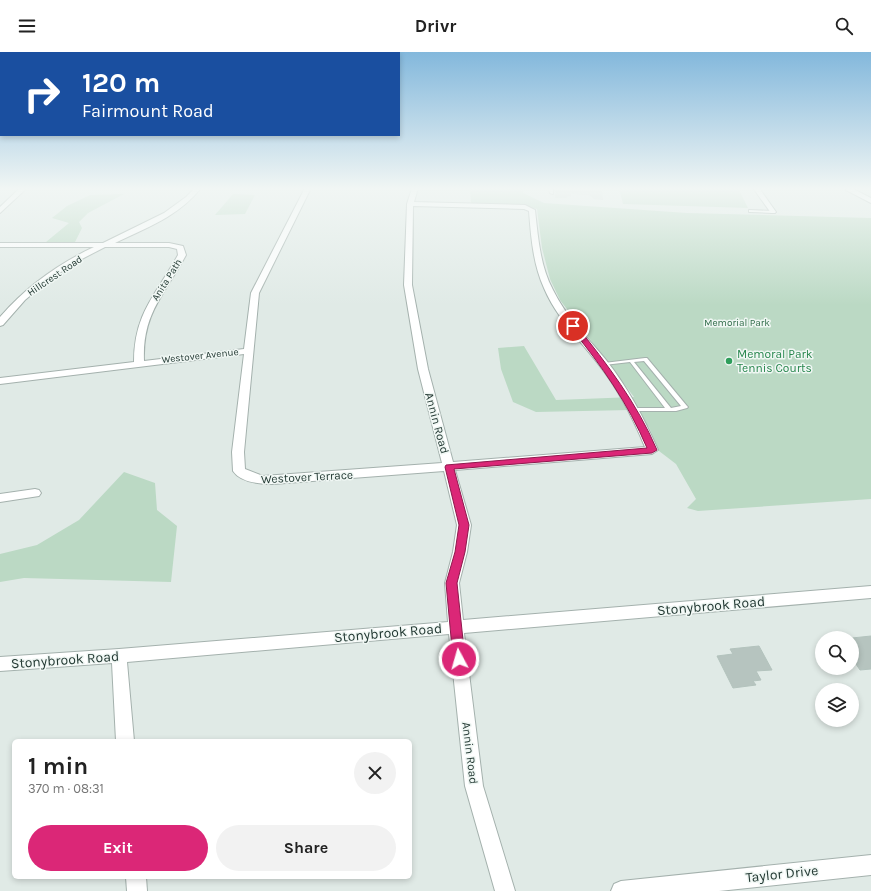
<!DOCTYPE html>
<meta charset="utf-8">
<style>
body{margin:0;font-family:Karla,sans-serif;background:#f2f2f2;color:#222;height:100vh;display:flex;flex-direction:column;font-size:15px;white-space:nowrap}
*{box-sizing:border-box;margin:0}
p{font-size:13px;color:#767676}
.icon{flex:none;width:22px;height:22px;fill:none;stroke:currentColor;stroke-width:2;stroke-linecap:round;stroke-linejoin:round}
.map{position:relative;flex:1;overflow:hidden}
.side{position:absolute;left:12px;top:687px;width:400px;height:140px;display:flex;flex-direction:column;background:#fff;border-radius:6px;box-shadow:0 2px 6px #0003}
.side>*{flex:none}
.hud{position:absolute;left:0px;top:0px;width:400px;height:84px;box-shadow:0 2px 6px #0003;background:#1a4fa0;color:#fff;overflow:hidden}
.fabs{position:absolute;left:815px;top:579px;display:grid;gap:8px}
.fabs a{display:grid;place-items:center;width:44px;height:44px;border-radius:50%;background:#fff;box-shadow:0 2px 6px #0003;font-size:20px}
.pin{position:absolute;display:grid;place-items:center;width:34px;height:34px;color:#fff;margin:-17px;border:2px solid #fff;border-radius:50%;box-shadow:0 1px 4px #0007}
.me{position:absolute;width:44px;margin:-22px;rotate:354deg;stroke-linejoin:round;filter:drop-shadow(0 0 3px #0008)}
.turn{display:flex;align-items:center;gap:14px;height:84px;padding:0 16px;font-size:18px}
.turn .icon{width:52px;height:52px;stroke-width:2.5}
.turn b{display:block;font-size:28px;line-height:34px}
.round{display:grid;place-items:center;flex:none;width:42px;height:42px;border-radius:21px;background:#f2f2f2}
.headline{display:flex;align-items:center;justify-content:space-between;height:68px;padding:0 16px}
h1{font-size:24px;font-weight:700;line-height:30px}
.primary-button{display:flex;gap:8px;margin-top:auto;padding:8px 16px}
.primary-button a{flex:1;height:46px;border-radius:24px;background:#db2777;color:#fff;font-size:16px;font-weight:700;line-height:46px;text-align:center}
.primary-button a+a{background:#f2f2f2;color:#222}
header{display:flex;justify-content:space-between;align-items:center;height:52px;padding:0 16px;background:#fff;font-size:18px;font-weight:700}
.map>svg:first-child{display:block}
</style>
<header><svg class="icon" aria-label="menu" viewBox="0 0 24 24"><path d="M4 6h16M4 12h16M4 18h16"/></svg>Drivr<svg class="icon" aria-label="search" viewBox="0 0 24 24"><circle cx="10" cy="10" r="6"/><path d="M15 15l6 6"/></svg></header>
<div class="map">
<svg width="871" height="839" viewBox="0 0 871 839">
<rect width="100%" height="100%" fill="#e0eae6"/>
<polygon fill="#cfd9d5" points="556,136 602,136 603,148 594,147 589,143 571,142 571,145 568,144 567,146 555,146"/>
<g fill="#bbd9c4">
<polygon points="470,136 523,136 523,141 544,151 687,161 871,166 871,447 698,459 687,456 696,447 676,412 659,399 649,375 630,358 536,360 513,350 501,317 498,296 524,294 556,348 634,345 560,248 550,227 542,196 537,157 526,154 471,151"/>
<polygon points="619,136 738,136 748,156 623,152"/>
<polygon points="124,142 88,161 79,170 82,176 75,190 46,190 69,171 52,166 67,154 90,143"/>
<polygon points="233,142 255,143 245,162 215,163"/>
<polygon points="124,420 155,431 157,458 177,474 171,530 24,526 0,530 0,502 37,493 79,468"/>
</g>
<g fill="#b6c4bf" stroke="#b3c3bd">
<polygon points="871,584 871,617 860,618 852,606 852,586"/>
<polygon points="759,594 772,618 756,619 761,628 753,629 756,633 733,636 717,604 733,602 730,597"/>
</g>
<g fill="none" stroke-linecap="round" stroke-linejoin="round">
<g stroke="#a4b1ad" stroke-width="2">
<g id="lane">
<polygon points="549,136 553,136 553,142 550,141"/>
<polygon points="749,158 773,159 775,160 773,161 750,160 749,160"/>
<path d="M 645,306 L 647,306 L 687,354 L 688,355 L 687,356 L 676,359 L 630,359 L 629,358 L 632,356 L 665,356 L 630,310 L 604,313 L 602,312 L 604,311 ZM 644,309 L 681,354 L 671,356 L 634,310 Z"/>
</g>
</g>
<g stroke="#a4b1ad" stroke-width="2">
<g id="street">
<polygon points="20,136 27,136 0,161 0,155"/>
<path d="M 195,136 L 201,136 C 179,164 146,176 115,191 L 169,191 L 183,194 L 186,203 C 165,242 142,261 144,309 L 244,297 L 251,241 L 305,136 L 311,136 L 259,241 L 244,400 L 245,417 L 263,424 L 442,411 L 418,317 L 404,233 L 407,152 L 412,136 L 418,136 L 414,150 L 525,153 L 535,158 C 538,185 540,214 553,238 C 566,265 588,286 606,308 C 628,336 644,366 658,398 L 652,402 L 455,418 L 471,473 L 467,500 L 459,531 L 463,568 L 871,534 L 871,546 L 464,581 L 483,734 L 515,839 L 495,839 L 465,734 L 449,582 L 127,610 L 134,689 L 116,689 L 112,611 L 0,619 L 0,605 L 119,597 L 448,570 L 445,531 L 453,500 L 457,473 L 444,419 L 273,432 C 261,432 241,431 233,419 L 232,400 L 244,302 L 0,332 L 0,326 L 134,310 C 134,261 156,243 178,203 L 177,197 L 169,195 L 105,195 L 78,209 L 50,227 L 25,248 L 3,273 L 0,274 L 0,265 C 26,235 58,212 94,195 L 0,195 L 0,191 L 103,191 L 164,161 L 186,145 ZM 413,154 L 524,157 L 529,159 C 531,185 533,212 544,236 C 556,265 580,288 599,313 C 618,337 633,366 645,395 L 453,410 L 428,317 L 412,233 Z"/>
<polygon points="753,136 759,136 776,160 775,161 771,161"/>
<polygon points="846,136 851,136 871,146 871,151 846,138"/>
<polygon points="35,437 39,438 41,441 39,444 0,450 0,442"/>
<polygon points="871,803 871,823 719,839 611,839 614,832 621,829"/>
<polygon points="126,825 146,825 147,839 127,839"/>
</g>
</g>
<use href="#lane" fill="#fff" fill-rule="evenodd"/>
<use href="#street" fill="#fff" fill-rule="evenodd"/>
</g>
<linearGradient id="sky" x2="0" y2="1"><stop stop-color="#83b8dc"/><stop offset="0.54" stop-color="#f1f6f4"/><stop offset="1" stop-color="#f1f6f4" stop-opacity="0"/></linearGradient>
<rect width="871" height="253" fill="url(#sky)"/>
<path fill="#db2777" stroke="#8e194d" d="M 571,273 L 576,273 C 607,312 637,351 657,398 L 652,401 L 454,417 L 469,473 L 465,500 L 457,531 L 465,607 L 464,611 L 459,612 L 455,611 L 453,607 L 446,531 L 455,500 L 459,473 L 445,415 L 446,413 L 647,396 C 628,351 601,313 571,276 Z"/>
<circle fill="#2e9e5b" stroke="#f0f7f4" stroke-width="1.5" cx="729" cy="309" r="4"/>
<g text-anchor="middle" dominant-baseline="central" stroke-width="3" stroke-linejoin="round" paint-order="stroke">
<g font-size="10" fill="#233933" stroke="#f0f7f4">
<text transform="translate(55 224) rotate(-34)">Hillcrest Road</text>
<text transform="translate(167 228) rotate(-58)">Anita Path</text>
<text transform="translate(200 304) rotate(-6)">Westover Avenue</text>
</g>
<g font-size="10" fill="#306c49" stroke="#f0f7f4">
<text x="737" y="271">Memorial Park</text>
</g>
<g font-size="12" fill="#27864d" stroke="#f0f7f4" text-anchor="start">
<text x="737" y="302">Memoral Park<tspan x="737" dy="14">Tennis Courts</tspan></text>
</g>
<g font-size="12" fill="#233933" stroke="#f0f7f4">
<text transform="translate(437 371) rotate(75)">Annin Road</text>
<text transform="translate(307 425) rotate(-3)">Westover Terrace</text>
<text transform="translate(470 701) rotate(83)">Annin Road</text>
</g>
<g font-size="14" fill="#233933" stroke="#f0f7f4">
<text transform="translate(711 554) rotate(-5)">Stonybrook Road</text>
<text transform="translate(388 581) rotate(-5)">Stonybrook Road</text>
<text transform="translate(65 608) rotate(-4)">Stonybrook Road</text>
<text transform="translate(782 822) rotate(-6)">Taylor Drive</text>
</g>
</g>
</svg>
<div class="fabs">
<a><svg class="icon" aria-label="search" viewBox="0 0 24 24"><circle cx="10" cy="10" r="6"/><path d="M15 15l6 6"/></svg></a>
<a><svg class="icon" aria-label="layers" viewBox="0 0 24 24"><path d="M12 4l9 5-9 5-9-5zM3 14l9 5 9-5"/></svg></a>
</div>
<div class="pin" style="left:573px;top:274px;background:#d93025"><svg class="icon" aria-label="arrive" viewBox="0 0 24 24"><path d="M6 21V4h12l-3 4 3 4H6"/></svg></div>
<svg class="me" style="left:459px;top:607px" viewBox="-20 -20 40 40"><circle r="17" fill="#db2777" stroke="#fff" stroke-width="3"/><path d="M0-11L8 9 0 5-8 9z" fill="#fff"/></svg>
<div class="hud">
<div class="turn"><svg class="icon" aria-label="right" viewBox="0 0 24 24"><path d="M7 20v-9h11M14 6l5 5-5 5"/></svg><div><b>120 m</b>Fairmount Road</div></div>
</div>
<section class="side">
<div class="headline"><div><h1>1 min</h1><p>370 m · 08:31</p></div><a class="round"><svg class="icon" aria-label="close" viewBox="0 0 24 24"><path d="M6 6l12 12M18 6L6 18"/></svg></a></div>
<div class="primary-button"><a>Exit</a><a>Share</a></div>
</section>
</div>
